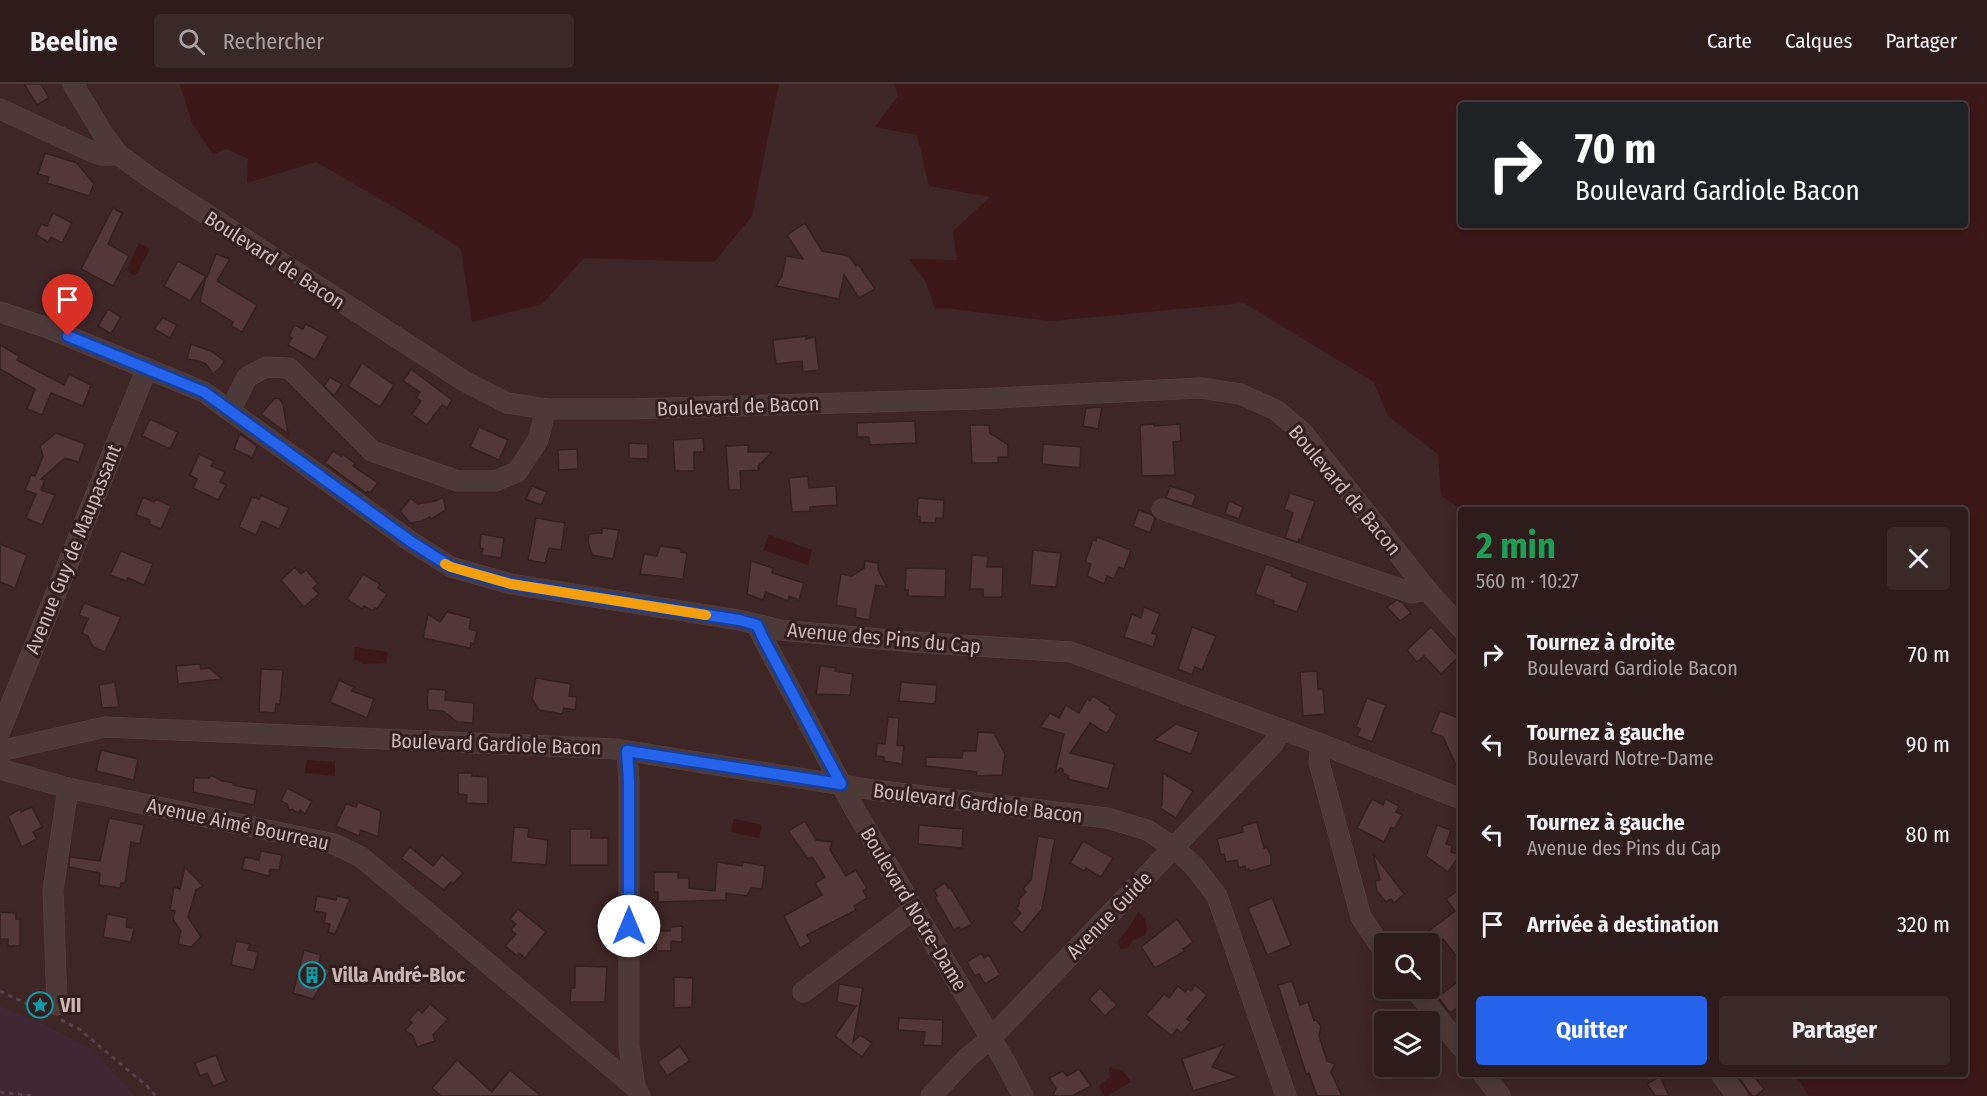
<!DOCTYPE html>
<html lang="fr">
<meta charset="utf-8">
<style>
body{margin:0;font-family:"Fira Sans Condensed",sans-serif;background:#3a2929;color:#f1f3f6;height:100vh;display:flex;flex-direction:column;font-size:22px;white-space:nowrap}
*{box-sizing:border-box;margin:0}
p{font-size:20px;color:#a7a1a3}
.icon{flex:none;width:33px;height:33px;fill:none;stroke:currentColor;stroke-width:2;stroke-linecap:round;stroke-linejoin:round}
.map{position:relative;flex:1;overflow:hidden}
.side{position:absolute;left:1458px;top:423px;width:510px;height:570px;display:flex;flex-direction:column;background:#2e1c1c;border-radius:6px;box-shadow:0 3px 15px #0003,0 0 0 2px #493a3b}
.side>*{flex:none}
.guide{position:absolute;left:1458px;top:18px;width:510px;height:126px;border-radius:6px;box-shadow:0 3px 15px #0003,0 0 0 2px #493a3b;background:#202124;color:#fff;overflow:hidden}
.tools{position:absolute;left:1374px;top:849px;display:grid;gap:12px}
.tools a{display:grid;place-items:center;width:66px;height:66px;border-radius:6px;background:#2e1c1c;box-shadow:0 3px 15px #0003,0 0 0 2px #493a3b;font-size:30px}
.pin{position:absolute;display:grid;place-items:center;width:51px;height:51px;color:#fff;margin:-62px -26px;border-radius:50% 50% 50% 0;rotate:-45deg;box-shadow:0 0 6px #0007}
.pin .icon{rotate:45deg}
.me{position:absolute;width:66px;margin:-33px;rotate:0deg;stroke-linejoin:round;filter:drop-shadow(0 0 4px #0008)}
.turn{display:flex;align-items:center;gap:21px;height:126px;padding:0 18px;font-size:27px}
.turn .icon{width:78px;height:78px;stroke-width:2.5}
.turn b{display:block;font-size:42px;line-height:51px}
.round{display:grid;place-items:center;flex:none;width:63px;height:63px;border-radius:6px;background:#3a2929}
.headline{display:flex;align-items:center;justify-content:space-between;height:102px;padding:0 18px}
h1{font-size:36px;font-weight:700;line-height:45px;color:#1e9e55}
.button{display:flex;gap:12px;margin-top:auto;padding:12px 18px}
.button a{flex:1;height:69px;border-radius:6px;background:#2563eb;color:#fff;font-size:24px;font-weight:700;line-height:69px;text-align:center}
.button a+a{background:#3a2929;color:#f1f3f6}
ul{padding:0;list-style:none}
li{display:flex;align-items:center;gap:18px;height:90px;padding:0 18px}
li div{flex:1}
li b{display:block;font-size:22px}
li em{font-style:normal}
header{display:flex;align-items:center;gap:36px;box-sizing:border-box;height:84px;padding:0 30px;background:#2e1c1c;border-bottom:2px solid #493a3b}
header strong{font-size:28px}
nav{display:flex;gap:33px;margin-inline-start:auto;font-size:21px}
.search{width:420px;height:54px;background:#3a2929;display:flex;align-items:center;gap:15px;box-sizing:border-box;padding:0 21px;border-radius:6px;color:#a7a1a3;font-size:22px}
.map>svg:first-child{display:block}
</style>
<header>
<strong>Beeline</strong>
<div class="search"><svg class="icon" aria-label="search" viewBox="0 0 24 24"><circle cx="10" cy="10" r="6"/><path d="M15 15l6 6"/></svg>Rechercher</div>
<nav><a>Carte</a><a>Calques</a><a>Partager</a></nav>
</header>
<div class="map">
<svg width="1987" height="1012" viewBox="0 0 1987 1012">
<rect width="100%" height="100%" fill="#3e2526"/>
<polygon fill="#3f2733" points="0,922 29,933 92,965 135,1012 0,1012"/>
<g fill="#3c1819" fill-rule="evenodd">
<polygon points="180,0 779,0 752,132 714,178 584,174 542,220 472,238 461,165 408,131 316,78 247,99 248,75 227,65 213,70 192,39"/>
<path d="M 895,0 L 1987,0 L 1987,1012 L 1809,1012 L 1795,990 L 1965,990 L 1965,426 L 1463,426 L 1441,412 L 1438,370 L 1388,332 L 1374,298 L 1244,219 L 1051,237 L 951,225 L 935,225 L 926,198 L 909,175 L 957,176 L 953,147 L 990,113 L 929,102 L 917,51 L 875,43 L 898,12 ZM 1461,21 L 1965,21 L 1965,141 L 1461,141 Z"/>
<polygon points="139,159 150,165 138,188 134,191 126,187"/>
<polygon points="769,451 812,466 808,481 763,466"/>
<polygon points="355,563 388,568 386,579 363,580 354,575"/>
<polygon points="307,676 335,678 335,692 305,689"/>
<polygon points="734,735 762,741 759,754 731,748"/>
<path d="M 1138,828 C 1146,834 1149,841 1145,851 L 1133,856 L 1128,864 L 1121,865 L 1117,858 L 1129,844 Z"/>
<polygon points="1110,983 1123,987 1131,998 1107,1012 1104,1012 1099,1002 1110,993 1109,986"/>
</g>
<g fill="#543738" stroke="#352020" stroke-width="1.5">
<polygon points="24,0 41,0 49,14 37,21"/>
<polygon points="45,69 77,79 94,100 89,112 47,99 49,93 38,90"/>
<polygon points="113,124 122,129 108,160 129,172 113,202 81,185"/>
<polygon points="53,129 72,139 62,159 51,153 48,158 36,151 41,140 47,142"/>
<polygon points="805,139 822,167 849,172 856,182 858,180 875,205 859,214 844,191 839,215 776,202 782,192 786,172 803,175 787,151"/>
<polygon points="216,170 230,175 217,197 257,221 242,248 231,242 233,238 200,218 206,192 190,217 164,202 178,177 207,193"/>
<polygon points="108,225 121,233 111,250 98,242"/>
<polygon points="163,234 177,241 170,254 156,246 155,243"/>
<polygon points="306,240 328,252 315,276 288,261 292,254 289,252 294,241 303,245"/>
<polygon points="807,252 806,255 815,253 819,286 803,288 802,277 776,280 773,256"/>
<polygon points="191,260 213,268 224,277 220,284 213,290 206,280 199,277 187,275"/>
<polygon points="0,261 19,272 17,276 28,282 64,301 69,290 91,301 83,322 51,309 42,331 27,325 35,305 0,285"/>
<polygon points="362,279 394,301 380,323 348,302"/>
<polygon points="411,285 452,316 447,324 442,321 427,341 412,330 421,317 416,314 420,308 403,297"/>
<polygon points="330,293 342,300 334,312 324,302"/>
<polygon points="275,314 280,315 283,320 288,350 261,330"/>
<polygon points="1102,323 1098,345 1083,342 1086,324"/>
<polygon points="150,335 178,348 170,365 142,352"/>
<polygon points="915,337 916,359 870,361 869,353 857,353 857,339"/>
<polygon points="1154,340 1154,342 1180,340 1181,357 1173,358 1175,391 1142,392 1140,341"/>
<polygon points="970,341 989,341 990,349 1008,361 1008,373 998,373 998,379 972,379"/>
<polygon points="479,343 508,356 499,376 470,363"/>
<polygon points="56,349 85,360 79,378 65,374 41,395 45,396 41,406 55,411 42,441 26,434 36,410 25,406 31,391 35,392 43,372 40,362"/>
<polygon points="240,350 257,362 252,374 234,365"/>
<polygon points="703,354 704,368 694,368 694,387 675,387 673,356"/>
<polygon points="629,359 648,360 648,375 629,374"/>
<polygon points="1043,360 1081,363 1080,384 1042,380"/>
<polygon points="748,361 748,368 772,368 758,382 759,386 740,387 741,406 729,406 726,362"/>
<polygon points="577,365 578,385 559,386 558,366"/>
<polygon points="333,367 341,372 342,370 355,379 353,382 378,399 370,409 368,407 366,409 325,379"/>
<polygon points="199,370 214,377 211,382 225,388 220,398 226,401 218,416 193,404 197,395 190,391"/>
<polygon points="808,392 809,404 836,402 837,421 810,423 810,427 792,428 789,394"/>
<polygon points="532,402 547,408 541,421 526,415"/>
<polygon points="1170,402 1192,409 1196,412 1192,422 1166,414"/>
<polygon points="1290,409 1315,417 1301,456 1299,455 1298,458 1285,454 1293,429 1284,425"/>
<polygon points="261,411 289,424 279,445 262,437 256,451 239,443 252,413 259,415"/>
<polygon points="143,413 154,418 156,415 171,422 161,445 149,440 150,436 136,431"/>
<polygon points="443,413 446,426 431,435 430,433 422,437 410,439 400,427 411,414 418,420 435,417"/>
<polygon points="918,414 944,416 943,434 936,434 935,439 920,438 920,433 917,432"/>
<polygon points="1229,417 1243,423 1239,435 1225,430"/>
<polygon points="1139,426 1152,431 1155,434 1150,449 1133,442"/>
<polygon points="536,434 565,439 561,466 549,464 545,479 528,476"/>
<polygon points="602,444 619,446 613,475 592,471 588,458 589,450 602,449"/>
<polygon points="481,450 504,454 501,474 481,471 483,465 480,464"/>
<polygon points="1097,453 1131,466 1124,485 1119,483 1114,495 1107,492 1104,500 1087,492 1091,480 1085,478 1093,456 1096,457"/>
<polygon points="0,460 27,471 15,504 0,498"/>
<polygon points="660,462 681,465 681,468 687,469 683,495 640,490 644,470 657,472"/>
<polygon points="1033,466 1061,469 1056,503 1030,501"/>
<polygon points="121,467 153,480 144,501 128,494 126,497 110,491"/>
<polygon points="972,471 988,472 987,483 1003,483 1002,513 983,513 983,505 970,505"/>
<polygon points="751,477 773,484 772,489 804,499 799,516 789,512 788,517 766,508 763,516 747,510"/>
<polygon points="865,477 878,479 878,486 887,503 876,501 869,536 855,533 856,525 836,521 841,490 852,492 864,484"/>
<polygon points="1266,480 1292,490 1291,492 1308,499 1297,528 1273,520 1274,517 1255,510"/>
<polygon points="295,483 301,490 306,486 318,500 313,504 319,510 304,523 281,496"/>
<polygon points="906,484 946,485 945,513 908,512 908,506 905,506"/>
<polygon points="363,490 380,500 378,504 387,510 377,525 375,524 373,527 364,522 362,525 347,515"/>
<polygon points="1397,516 1403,519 1411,529 1400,537 1387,523"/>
<polygon points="84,519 121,533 105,568 93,563 88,552 82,549 88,535 79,531"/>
<polygon points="1144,523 1160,530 1152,549 1157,551 1153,563 1124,553 1132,530 1141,534"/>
<polygon points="447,528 471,534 469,545 477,547 474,560 471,559 470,564 423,554 428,530 440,538"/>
<polygon points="1192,543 1216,552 1202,586 1195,583 1192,591 1178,585"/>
<polygon points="1431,543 1458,573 1441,590 1424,572 1417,578 1407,566"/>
<polygon points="200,580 201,585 209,584 222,595 178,600 176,582"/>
<polygon points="820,582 836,584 835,587 853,590 850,611 816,610"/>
<polygon points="261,585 283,586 280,620 276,620 275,629 259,628"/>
<polygon points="1317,587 1318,605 1323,605 1325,630 1303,632 1300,588"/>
<polygon points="536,594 571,600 569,612 577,613 575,626 564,624 562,630 539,626 532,615"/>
<polygon points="339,596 354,603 352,607 374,615 367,634 330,618"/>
<polygon points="115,598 119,623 102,624 99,601"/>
<polygon points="901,598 937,601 935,620 899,617"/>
<polygon points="429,605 446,606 445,616 474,619 473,639 457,638 443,627 428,626 427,615"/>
<polygon points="1093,612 1110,623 1109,625 1117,631 1108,648 1106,649 1090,639 1070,669 1114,680 1108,705 1068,695 1069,692 1063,689 1063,685 1060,684 1055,689 1064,650 1040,643 1050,629 1059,634 1066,621 1079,629 1087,615 1090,617"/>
<polygon points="1367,614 1386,621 1372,658 1357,652 1360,645 1356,643"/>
<polygon points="1440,627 1461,635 1461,692 1443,653 1431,648"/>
<polygon points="888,633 899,634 897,661 904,662 902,680 884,677 884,673 876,672 877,659 885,660"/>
<polygon points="1176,640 1199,648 1191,670 1154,656"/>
<polygon points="978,648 994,649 1005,670 1002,691 976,692 977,688 926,682 926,673 962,674 963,667 976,667"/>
<polygon points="101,666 138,675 134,696 96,687"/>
<polygon points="458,689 472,689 472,692 488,693 488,720 466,719 467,711 458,710"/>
<polygon points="1163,689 1193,707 1176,734 1160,724 1162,720"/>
<polygon points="211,691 222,697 234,699 233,701 257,706 254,721 193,708 194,694 209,694"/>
<polygon points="287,704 312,717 305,730 300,726 298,729 292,725 289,726 287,720 281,717"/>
<polygon points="1372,715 1383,721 1386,715 1399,722 1396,728 1402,731 1394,745 1391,743 1384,758 1357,744"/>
<polygon points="358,718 381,727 378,753 361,746 359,752 336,742 346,720 356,723"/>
<polygon points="32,723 42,743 33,748 37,755 22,763 8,732 20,725 21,728"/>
<polygon points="109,734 144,741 140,760 131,758 125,799 121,799 120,804 99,801 100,789 69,783 70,773 100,777"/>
<polygon points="805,737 816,756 832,758 830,766 846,792 856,786 867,804 863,807 867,814 854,822 856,826 807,851 811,858 800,864 784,832 822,811 815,799 825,793 812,773 808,775 788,747"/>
<polygon points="1257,738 1264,764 1267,763 1271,772 1271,781 1250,787 1249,785 1246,786 1245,782 1239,784 1237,776 1226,778 1224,770 1221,771 1217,755 1243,748 1242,742"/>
<polygon points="919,741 963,745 962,764 918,760"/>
<polygon points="1437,741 1451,746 1446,760 1452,762 1451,768 1460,771 1448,788 1426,772"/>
<polygon points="514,743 529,744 528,753 548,756 546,781 511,778"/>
<polygon points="570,745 591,745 591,754 608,754 608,781 570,781"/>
<polygon points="1038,752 1055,755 1053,765 1042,825 1022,849 1012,839 1021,829 1016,824 1019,821 1019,815 1026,808 1023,805 1031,796"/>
<polygon points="1083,757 1113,774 1101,793 1086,784 1084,787 1070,779"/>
<polygon points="410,763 433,782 442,771 463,789 453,800 451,798 444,806 401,774"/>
<polygon points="261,767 282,771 279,786 270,785 269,792 242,785 245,773 259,776"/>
<polygon points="1373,769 1404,810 1394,819 1391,815 1386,818 1377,807 1375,797 1380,796"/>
<polygon points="717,778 742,782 743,778 765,782 762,805 751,804 747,812 726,809 726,816 658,818 658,808 654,808 654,788 678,788 678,794 689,794 689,804 715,807"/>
<polygon points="185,783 203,802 196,806 188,833 201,853 191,863 178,860 181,847 173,835 175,827 170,826 174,803 180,805"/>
<polygon points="945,799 948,804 950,803 972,840 961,846 959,843 954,846 935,813 937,812 934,806"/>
<polygon points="1456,808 1461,815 1461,878 1443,855 1439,858 1430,846 1455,827 1446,815"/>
<polygon points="317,812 336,816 337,812 350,815 335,850 328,848 330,840 324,839 326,829 314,827"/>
<polygon points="1272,814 1291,861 1267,871 1248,824"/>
<polygon points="518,825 546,848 525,874 519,869 517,872 505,862 516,850 511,846 516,840 510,835"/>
<polygon points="0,828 16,829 16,835 20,835 20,862 8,862 8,855 0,855"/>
<polygon points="107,830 127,834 126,843 134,844 131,858 103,853"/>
<polygon points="1177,835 1193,858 1183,865 1185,867 1155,884 1141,863"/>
<polygon points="682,842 682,858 671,857 671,867 656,867 656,847 670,847 670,843"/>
<polygon points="236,857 250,860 248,866 258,868 254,886 231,881"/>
<polygon points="304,866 321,871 319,879 330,887 313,915 293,909"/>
<polygon points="981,869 984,874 989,871 1000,891 985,900 979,890 975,892 967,878"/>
<polygon points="575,882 607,883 605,918 570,918 571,904 575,904"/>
<polygon points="674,893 693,894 692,923 674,924"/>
<polygon points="1461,895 1461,921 1450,929 1438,913"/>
<polygon points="1292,897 1300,921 1308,918 1314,937 1316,936 1321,942 1319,952 1327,977 1335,980 1331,988 1342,1012 1317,1012 1309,989 1306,990 1278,901"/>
<polygon points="839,900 863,904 853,958 860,951 872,959 862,973 835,952 856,922 837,918"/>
<polygon points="1195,901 1207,911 1187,935 1191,938 1181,949 1177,945 1172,952 1146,931 1164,910 1169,914 1178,902 1185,908 1188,904 1191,907"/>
<polygon points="1100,904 1117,921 1105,932 1089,915"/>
<polygon points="430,920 448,935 433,951 435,957 417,963 413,952 405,946 412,939 409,936 418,925 422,929"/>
<polygon points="899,934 943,936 942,962 923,961 925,948 898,946"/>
<polygon points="1225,960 1212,983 1239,993 1193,1007 1182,975"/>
<polygon points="680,962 690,977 667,992 658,978"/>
<polygon points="216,971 226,997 213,1002 207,989 200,992 195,979"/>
<polygon points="457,976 492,1008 510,986 541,1012 441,1012 432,1004"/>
<polygon points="1079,985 1091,1002 1072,1012 1053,1012 1056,1004 1049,994 1063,987 1067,992"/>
<polygon points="1736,990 1752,990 1764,1005 1756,1012 1752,1012"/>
<polygon points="1660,992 1669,1012 1655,1012 1647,1000"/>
</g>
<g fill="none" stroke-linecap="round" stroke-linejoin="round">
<g stroke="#574342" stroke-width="21">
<g id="minor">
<polyline points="73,0 103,50 119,71 149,93 464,297 507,319 546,325 631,325 976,315 1201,304 1240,310 1276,326 1303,349 1427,506 1461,544"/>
<polyline points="0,25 86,65 101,71 119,71"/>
<polyline points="0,228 48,244 204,308 410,457 451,483 511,500 739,536 780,546 913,558 1071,568 1321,660 1461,715"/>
<polyline points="230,327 247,293 266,283 289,284 372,367 458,397 495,397 517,388 538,356 546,325"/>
<polyline points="1162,425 1412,509 1427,506"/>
<polyline points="757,541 764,556 855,726 1005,978 1023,1012"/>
<polyline points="0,647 147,284"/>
<polyline points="1321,660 1319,678 1361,833 1384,867"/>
<polyline points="0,667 105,643 616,665 874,706 1107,734 1147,746 1173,763 1194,782 1217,812 1286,1012"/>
<polyline points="627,667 629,698 629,962 635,1003"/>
<polyline points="0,685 68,704 334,760 361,773 635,1003 640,1012"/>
<polyline points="1414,904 1461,963"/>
<polyline points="803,908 913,826"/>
<polyline points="57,921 53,806 68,704"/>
<polyline points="1483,990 1500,1012"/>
<polyline points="1721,990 1737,1012"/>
<polyline points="931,1012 967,974 990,955 1273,660 1281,645"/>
</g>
</g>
<g stroke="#57404c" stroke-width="3" stroke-dasharray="4.5 4.5" stroke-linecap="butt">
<polyline points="0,907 42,927"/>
<polyline points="61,936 79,945 147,1002 156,1012"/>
<polyline points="0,1008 34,1012"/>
</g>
<use href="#minor" stroke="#4e3939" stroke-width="20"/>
</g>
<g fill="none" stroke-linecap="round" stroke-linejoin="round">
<g stroke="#184099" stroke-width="15">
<polyline id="route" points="68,252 204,308 410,457 451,483 511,500 739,536 757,541 764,556 841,700 627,667 629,698 629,842"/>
</g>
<use href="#route" stroke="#2563eb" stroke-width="10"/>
<polyline stroke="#f59e0b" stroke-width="10" points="445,480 451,483 511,500 706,531"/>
</g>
<defs>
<g id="building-ring" transform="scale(1.35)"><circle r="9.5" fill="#331e1e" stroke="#0f9aa8" stroke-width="1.5"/><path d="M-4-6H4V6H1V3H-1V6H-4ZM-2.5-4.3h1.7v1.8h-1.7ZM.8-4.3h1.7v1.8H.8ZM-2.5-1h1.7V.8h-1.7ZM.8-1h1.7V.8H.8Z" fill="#0f9aa8"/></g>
<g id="sight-ring" transform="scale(1.35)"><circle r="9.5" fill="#331e1e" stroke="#0f9aa8" stroke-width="1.5"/><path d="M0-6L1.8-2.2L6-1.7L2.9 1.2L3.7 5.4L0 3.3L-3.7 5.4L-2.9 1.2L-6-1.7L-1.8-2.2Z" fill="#0f9aa8"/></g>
</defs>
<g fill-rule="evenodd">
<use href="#building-ring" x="312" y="891"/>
<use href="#sight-ring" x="40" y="921"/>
</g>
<g text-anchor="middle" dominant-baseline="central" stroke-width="6" stroke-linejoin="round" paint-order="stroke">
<g font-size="20" fill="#c9b6b5" stroke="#331e1e">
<text transform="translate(275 176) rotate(33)">Boulevard de Bacon</text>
<text transform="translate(738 322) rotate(-2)">Boulevard de Bacon</text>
<text transform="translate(1345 406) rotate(50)">Boulevard de Bacon</text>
<text transform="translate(73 465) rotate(-68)">Avenue Guy de Maupassant</text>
<text transform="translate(884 554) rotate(5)">Avenue des Pins du Cap</text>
<text transform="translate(496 660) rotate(2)">Boulevard Gardiole Bacon</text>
<text transform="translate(978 719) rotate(7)">Boulevard Gardiole Bacon</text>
<text transform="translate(238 740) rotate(12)">Avenue Aimé Bourreau</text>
<text transform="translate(914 825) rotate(59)">Boulevard Notre-Dame</text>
<text transform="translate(1109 831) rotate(-46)">Avenue Guide</text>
</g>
<g font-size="20" font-weight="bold" fill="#c9b6b5" stroke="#331e1e" text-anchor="start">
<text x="332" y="891">Villa André-Bloc</text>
<text x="60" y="921">VII</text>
</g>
</g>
</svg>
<div class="tools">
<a><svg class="icon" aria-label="search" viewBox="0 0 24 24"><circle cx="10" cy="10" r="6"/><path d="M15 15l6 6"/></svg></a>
<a><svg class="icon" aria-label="layers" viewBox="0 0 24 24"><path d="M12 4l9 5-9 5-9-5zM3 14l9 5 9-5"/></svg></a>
</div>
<div class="pin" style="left:68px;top:252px;background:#d93025"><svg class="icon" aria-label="arrive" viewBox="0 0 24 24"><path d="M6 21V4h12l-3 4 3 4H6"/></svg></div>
<svg class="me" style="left:629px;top:842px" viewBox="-20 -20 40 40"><circle r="19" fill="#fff"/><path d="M0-13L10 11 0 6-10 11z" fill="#2563eb"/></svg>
<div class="guide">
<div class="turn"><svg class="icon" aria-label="right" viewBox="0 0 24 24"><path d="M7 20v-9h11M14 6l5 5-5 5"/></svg><div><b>70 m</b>Boulevard Gardiole Bacon</div></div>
</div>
<section class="side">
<div class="headline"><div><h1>2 min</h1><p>560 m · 10:27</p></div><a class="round"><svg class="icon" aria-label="close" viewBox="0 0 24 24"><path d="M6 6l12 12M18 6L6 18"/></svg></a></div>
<ul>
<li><svg class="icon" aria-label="right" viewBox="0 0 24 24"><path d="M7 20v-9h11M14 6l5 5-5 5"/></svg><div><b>Tournez à droite</b><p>Boulevard Gardiole Bacon</p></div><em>70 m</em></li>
<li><svg class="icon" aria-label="left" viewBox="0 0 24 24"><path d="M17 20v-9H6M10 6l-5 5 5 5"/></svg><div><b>Tournez à gauche</b><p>Boulevard Notre-Dame</p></div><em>90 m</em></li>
<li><svg class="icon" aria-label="left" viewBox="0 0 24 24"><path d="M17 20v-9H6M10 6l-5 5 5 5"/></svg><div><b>Tournez à gauche</b><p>Avenue des Pins du Cap</p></div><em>80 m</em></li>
<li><svg class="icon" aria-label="arrive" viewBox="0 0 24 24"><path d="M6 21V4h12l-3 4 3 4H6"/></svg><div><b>Arrivée à destination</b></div><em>320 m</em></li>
</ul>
<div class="button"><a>Quitter</a><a>Partager</a></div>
</section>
</div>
